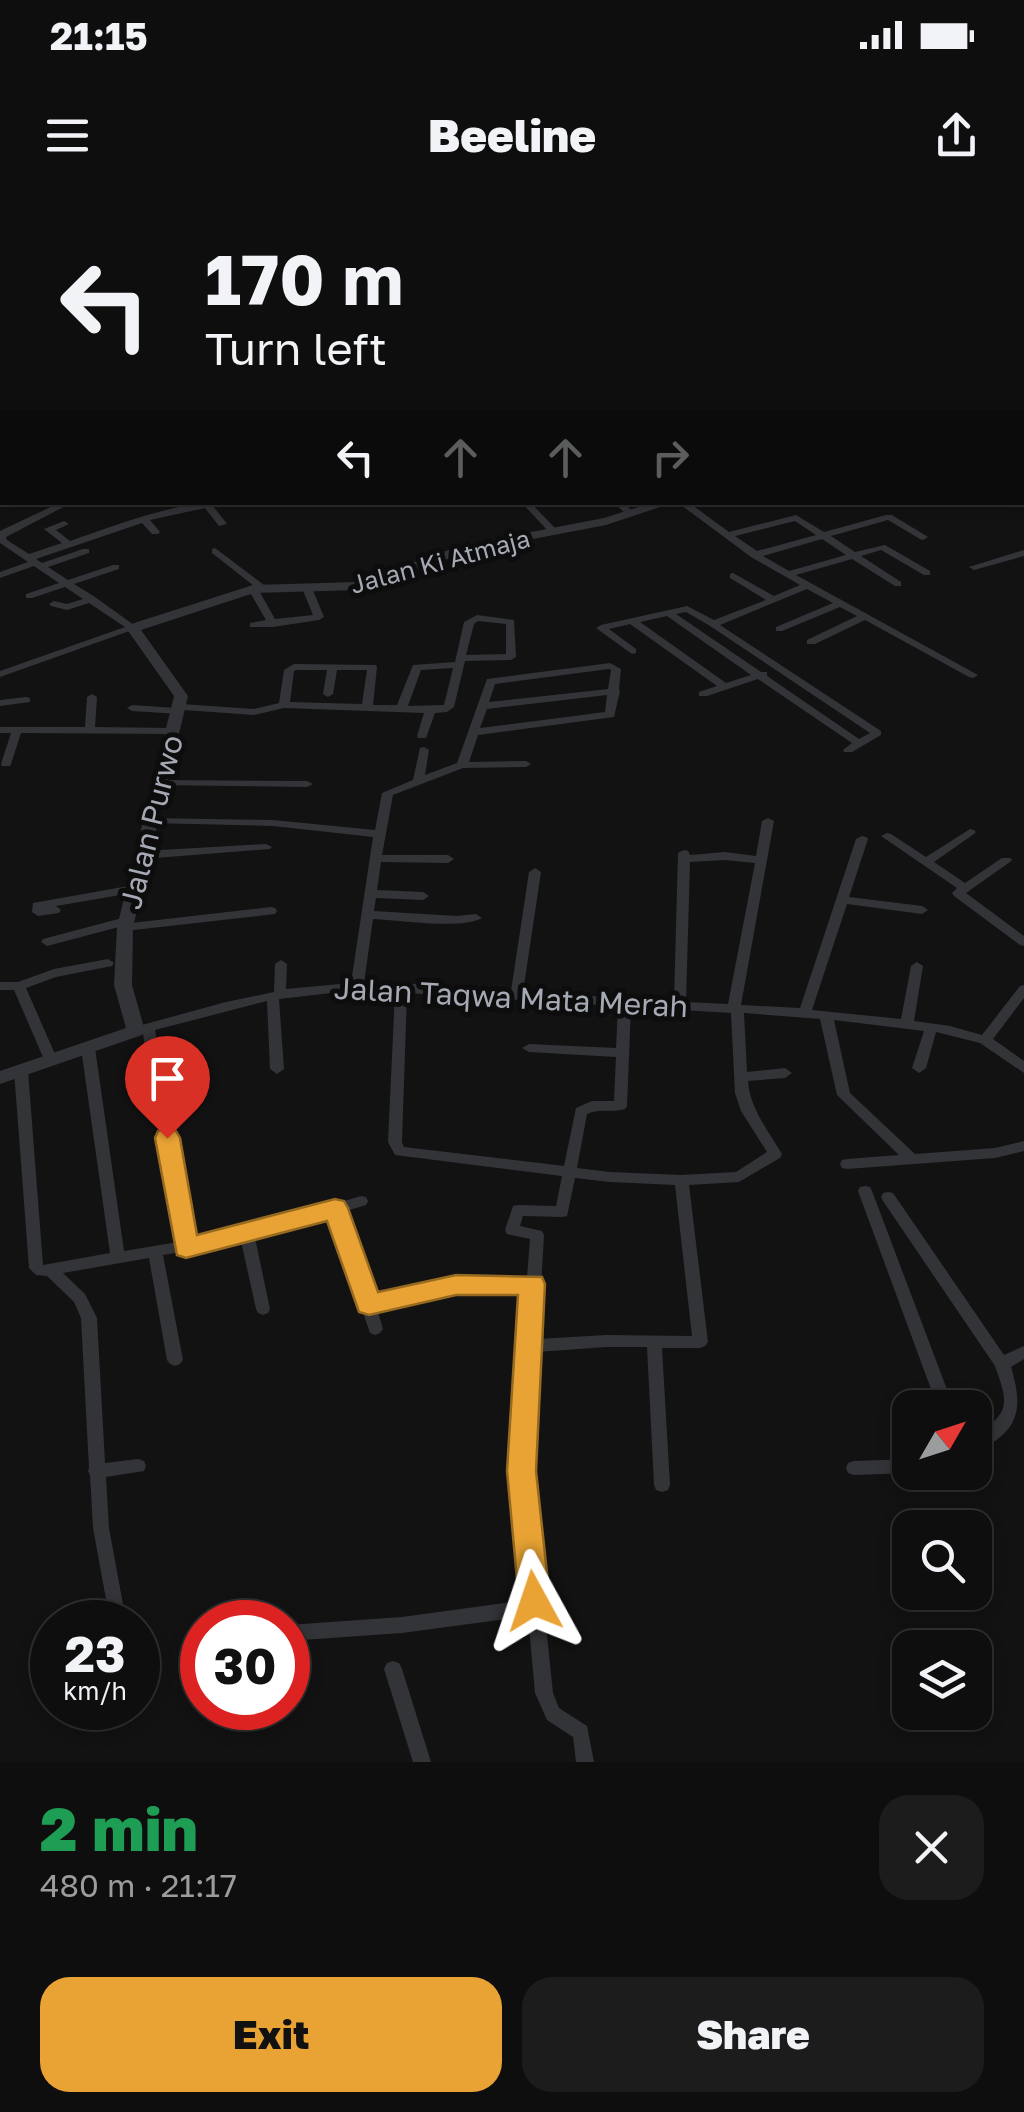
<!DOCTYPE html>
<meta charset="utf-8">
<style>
body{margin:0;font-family:"Golos Text",sans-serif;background:#1c1c1c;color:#f1f3f6;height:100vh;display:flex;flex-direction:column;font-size:38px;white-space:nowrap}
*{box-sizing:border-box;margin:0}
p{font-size:32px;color:#9b9c9e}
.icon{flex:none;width:55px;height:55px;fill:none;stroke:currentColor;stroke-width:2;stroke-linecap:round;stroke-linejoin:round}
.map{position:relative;height:1562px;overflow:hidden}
.sheet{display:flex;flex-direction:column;background:#0e0e0e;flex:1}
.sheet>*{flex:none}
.guide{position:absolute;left:0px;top:0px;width:1025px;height:305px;box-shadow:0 5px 15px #0003,0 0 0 2px #2e2e2e;background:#0e0e0e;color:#f1f3f6;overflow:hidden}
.needle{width:65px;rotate:51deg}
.fabs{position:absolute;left:892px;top:1190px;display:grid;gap:20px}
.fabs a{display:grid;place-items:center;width:100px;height:100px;border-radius:20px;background:#0e0e0e;box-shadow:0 5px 15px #0003,0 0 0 2px #2e2e2e;font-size:50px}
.speed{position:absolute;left:30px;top:1400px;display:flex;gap:20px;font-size:50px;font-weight:700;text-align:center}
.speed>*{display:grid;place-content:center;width:130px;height:130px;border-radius:50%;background:#0e0e0e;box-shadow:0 5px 15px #0003,0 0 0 2px #2e2e2e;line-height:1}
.speed small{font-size:25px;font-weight:400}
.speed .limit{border:15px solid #d22;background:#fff;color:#111}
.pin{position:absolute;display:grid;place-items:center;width:85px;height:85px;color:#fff;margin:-102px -42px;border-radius:50% 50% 50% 0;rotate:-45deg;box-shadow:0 0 10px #0007}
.pin .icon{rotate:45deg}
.me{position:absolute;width:110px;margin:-55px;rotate:355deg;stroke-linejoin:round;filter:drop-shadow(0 0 8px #0008)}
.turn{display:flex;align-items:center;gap:35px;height:210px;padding:0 40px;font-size:45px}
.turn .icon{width:130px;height:130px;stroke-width:2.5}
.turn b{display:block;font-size:70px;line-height:85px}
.lanes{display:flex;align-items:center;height:95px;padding:0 40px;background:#0003;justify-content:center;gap:50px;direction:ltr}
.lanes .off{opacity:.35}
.round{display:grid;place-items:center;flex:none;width:105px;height:105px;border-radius:30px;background:#1c1c1c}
.overview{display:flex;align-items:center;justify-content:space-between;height:170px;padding:0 40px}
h1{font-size:60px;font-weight:800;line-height:75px;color:#1e9e55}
.button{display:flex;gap:20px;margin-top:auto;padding:20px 40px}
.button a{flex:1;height:115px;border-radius:30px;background:#e9a334;color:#111;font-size:40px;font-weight:800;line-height:115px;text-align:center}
.button a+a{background:#1c1c1c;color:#f1f3f6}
.status{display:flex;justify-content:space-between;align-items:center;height:70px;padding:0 50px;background:#0e0e0e;direction:ltr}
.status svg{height:28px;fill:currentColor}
header{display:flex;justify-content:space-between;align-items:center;height:130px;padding:0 40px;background:#0e0e0e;font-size:45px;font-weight:800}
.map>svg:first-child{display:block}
</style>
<div class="status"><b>21:15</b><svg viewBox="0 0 49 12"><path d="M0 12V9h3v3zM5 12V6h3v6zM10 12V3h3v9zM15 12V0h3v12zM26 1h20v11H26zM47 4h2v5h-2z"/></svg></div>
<header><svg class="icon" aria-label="menu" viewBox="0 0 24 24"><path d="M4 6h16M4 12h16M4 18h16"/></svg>Beeline<svg class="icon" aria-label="share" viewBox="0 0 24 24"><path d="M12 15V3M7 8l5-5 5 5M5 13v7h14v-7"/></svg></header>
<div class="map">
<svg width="1024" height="1562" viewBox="0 0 1024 1562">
<rect width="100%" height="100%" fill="#121213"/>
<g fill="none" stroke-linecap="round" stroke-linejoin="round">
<g fill="#333438" fill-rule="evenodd">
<polygon points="0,0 8,0 0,3"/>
<polygon points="512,0 520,0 522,2 515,2"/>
<polygon points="608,0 616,0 618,2 611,2"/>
<polygon points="1024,0 1024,5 1019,2"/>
<polygon points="0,8 2,8 2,12 0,13"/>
<rect x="1022" y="14" width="2" height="4"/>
<rect x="0" y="19" width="2" height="4"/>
<polygon points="0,29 2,29 2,33 0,34"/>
<rect x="1022" y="29" width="2" height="4"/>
<rect x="0" y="40" width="2" height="4"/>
<rect x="1022" y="47" width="2" height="5"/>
<rect x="0" y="58" width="2" height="5"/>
<rect x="1022" y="62" width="2" height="5"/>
<rect x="0" y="75" width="2" height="7"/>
<rect x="0" y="100" width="2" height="5"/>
<rect x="0" y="122" width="2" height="5"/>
<rect x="0" y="139" width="2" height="5"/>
<rect x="0" y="177" width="2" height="5"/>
<rect x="0" y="203" width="2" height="5"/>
<rect x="0" y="221" width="2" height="5"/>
<polygon points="1022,226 1024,226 1024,232 1022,231"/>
<rect x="1022" y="238" width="2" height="6"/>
<rect x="1022" y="276" width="2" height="6"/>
<polygon points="1022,296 1024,297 1024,303 1022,302"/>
<path d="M 61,302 L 73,302 L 6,337 L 7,340 L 29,354 L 62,343 L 44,329 L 64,321 L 69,324 L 56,330 L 70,341 C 120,324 174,302 224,302 L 213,306 L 227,324 L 219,326 L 205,308 L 150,320 L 160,332 L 158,334 L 152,334 L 142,323 L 36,359 L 42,363 L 83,349 L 89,349 L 89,353 L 48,367 L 68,380 L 113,365 L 119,365 L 119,369 L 74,384 L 95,397 L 138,428 L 0,477 L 0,471 L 125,427 L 89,403 L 67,410 L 51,406 L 49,404 L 54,401 L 67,404 L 83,399 L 65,387 L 32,398 L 26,398 L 26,394 L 59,383 L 34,366 L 0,378 L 0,372 L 28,362 L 0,343 L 0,331 Z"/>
<polygon points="521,302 530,302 556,329 556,333 550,333"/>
<polygon points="613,302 623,302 635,314 628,316"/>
<path d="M 677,302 L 688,302 L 729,332 L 796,315 L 824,332 L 886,315 L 892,315 L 928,337 L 923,340 L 920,339 L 888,320 L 831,336 L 855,352 L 885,345 L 930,371 L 930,375 L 924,375 L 881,350 L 861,356 L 901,382 L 901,386 L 895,386 L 852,359 L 796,375 L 978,475 L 973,478 L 969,477 L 865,420 L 815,444 L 807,444 L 807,440 L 857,416 L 840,407 L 782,431 L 776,431 L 776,427 L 833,403 L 807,389 L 720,425 L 881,531 L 881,535 L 852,552 L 844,552 L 843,550 L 852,543 L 758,479 L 707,496 L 699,496 L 699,492 L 717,486 L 630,424 L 609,429 L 636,449 L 636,453 L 632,454 L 596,428 L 601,425 L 687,406 L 714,420 L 766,400 L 730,378 L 730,374 L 733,373 L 774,396 L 800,385 L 751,357 ZM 795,321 L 816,335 L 757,351 L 735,336 ZM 822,339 L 846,355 L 789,371 L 763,356 ZM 686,412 L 710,426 L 870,533 L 859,539 L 767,476 L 767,472 L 761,472 L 676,414 ZM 667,416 L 751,475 L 726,483 L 640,422 Z"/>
<polygon points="215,348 264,385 264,389 258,389 275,419 313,415 302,388 307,385 312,388 324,417 319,420 273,427 250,427 250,423 266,420 248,389 254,386 212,353 212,349"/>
<polygon points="1024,350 1024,356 974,370 969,367"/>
<path d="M 477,415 L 514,420 L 516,457 L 511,460 L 465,461 L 454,507 L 447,512 L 435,513 L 426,538 L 418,538 L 417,536 L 424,513 L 284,508 L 254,515 L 184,510 L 183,513 L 179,514 L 132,511 L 127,508 L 132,505 L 176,508 L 177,505 L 181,504 L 254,509 L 279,503 L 284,470 L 294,464 L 376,465 L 377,467 L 373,505 L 397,505 L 413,465 L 455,462 L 464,422 ZM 478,421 L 506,424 L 506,454 L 466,455 L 474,424 ZM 453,468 L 444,505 L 408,506 L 421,470 ZM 296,470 L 327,470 L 323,494 L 328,497 L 333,494 L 337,470 L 367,470 L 362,504 L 290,502 L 294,471 Z"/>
<path d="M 610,463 L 621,469 L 619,489 L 620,491 L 614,517 L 478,535 L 469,562 L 526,561 L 531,564 L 526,567 L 463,568 L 393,595 L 382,655 L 448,655 L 454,659 L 448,663 L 381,662 L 377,690 L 423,692 L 429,696 L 423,700 L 376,698 L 374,711 L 457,716 L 476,714 L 482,718 C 461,730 400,720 373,719 L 364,783 L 401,783 L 511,791 L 529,672 L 535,668 L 541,672 L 523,792 L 674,801 L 678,653 L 684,650 L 688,651 L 690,655 L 725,652 L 756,656 L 762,621 L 768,618 L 774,621 L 741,805 L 800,808 L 856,639 L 862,636 L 866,637 L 868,639 L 849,697 L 922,706 L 928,710 L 922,714 L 847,704 L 812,810 L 901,819 L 911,766 L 917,762 L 923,766 L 914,821 L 950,826 L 982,835 L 1020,786 L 1024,785 L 1024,798 L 993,839 L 1024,861 L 1024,873 L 980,843 L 936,832 L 926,868 L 919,873 L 912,868 L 924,831 L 834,820 L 850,893 L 915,954 L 995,948 L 1024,941 L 1024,951 L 995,958 L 847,969 L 842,968 L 840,964 L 842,960 L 847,959 L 899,955 L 837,895 L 820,819 L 744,813 L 747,872 L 785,868 L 792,873 L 785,878 L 748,881 C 750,909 768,930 782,954 L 780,958 L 739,982 L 689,985 L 708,1142 L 705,1146 L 700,1148 L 662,1148 L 670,1285 L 668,1290 L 662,1292 L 656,1290 L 654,1285 L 647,1147 L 606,1147 L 537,1152 L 530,1271 L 553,1493 L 559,1508 L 587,1526 L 594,1562 L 576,1562 L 573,1537 L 547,1520 L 535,1493 L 528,1416 L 402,1433 L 288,1441 L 288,1425 L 402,1417 L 526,1400 L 514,1271 L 526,1090 L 456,1091 L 377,1109 L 383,1129 L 380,1133 L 375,1135 L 370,1133 L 330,1015 L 255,1038 L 270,1109 L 268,1113 L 263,1115 L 258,1113 L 256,1109 L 241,1041 L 192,1050 L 186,1054 L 181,1052 L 163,1055 L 183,1160 L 180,1164 L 175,1166 L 170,1164 L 167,1160 L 149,1058 L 63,1073 L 85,1094 L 97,1118 L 105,1263 L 138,1259 L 144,1261 L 146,1266 L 144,1271 L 106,1277 L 109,1328 L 125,1415 L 122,1421 L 117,1422 L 110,1421 L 93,1328 L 90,1275 L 88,1271 L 89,1268 L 81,1118 L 74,1102 L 47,1076 L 36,1075 L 29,1068 L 14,871 L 21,866 L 28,871 L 43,1065 L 110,1053 L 81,848 L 88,844 L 95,848 L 124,1051 L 178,1042 L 143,834 L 136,835 L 130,831 L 131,828 L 226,802 L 274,792 L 275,764 L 281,760 L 287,764 L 286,789 L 351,783 L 373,637 L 273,626 L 150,623 L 144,620 L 146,618 L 273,620 L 375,630 L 382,593 L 413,580 L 420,548 L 424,547 L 429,550 L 425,575 L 457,563 L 487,479 ZM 609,469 L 611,470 L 608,489 L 489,502 L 495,484 ZM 607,495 L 605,512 L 480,528 L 487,509 ZM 725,660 L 755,663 L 728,804 L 686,802 L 690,662 ZM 349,791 L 395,792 L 388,942 L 395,955 L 562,976 L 556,1006 L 518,1005 L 513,1006 L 505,1030 L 507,1034 L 530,1039 L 527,1078 L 456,1079 L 374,1098 L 343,1012 L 366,1005 L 368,1001 L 366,997 L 361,996 L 247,1030 L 192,1039 L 155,830 L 267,801 L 270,869 L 277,874 L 284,869 L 279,799 ZM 407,793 L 618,806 L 616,848 L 529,844 L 522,848 L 529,852 L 616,857 L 614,901 L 592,901 L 576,908 L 564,966 L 404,947 L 402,942 ZM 631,807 L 731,813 L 735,893 L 741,911 L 767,952 L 736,972 L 681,975 L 610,972 L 577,968 L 587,914 C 599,908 612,913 625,909 L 627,906 ZM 575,978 L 610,982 L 675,985 L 692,1136 L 606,1135 L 538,1139 L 544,1035 L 542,1031 L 520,1026 L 523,1016 L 562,1017 L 567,1016 Z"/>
<polygon points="92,494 97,497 95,527 173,528 178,531 173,534 21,533 11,564 10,566 2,566 1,564 11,533 0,533 0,527 85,527 87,497"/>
<polygon points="26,497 30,498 30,502 0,506 0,500"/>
<polygon points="159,580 307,581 313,584 307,587 155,585 153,583 155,581"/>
<polygon points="970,629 974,630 976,632 974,634 934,662 965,683 1002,658 1010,658 1012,660 1010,662 966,693 1024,736 1024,746 1020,745 954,696 952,693 957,688 881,636 887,633 891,634 926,657"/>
<polygon points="266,644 272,647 270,649 143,659 137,655 143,651"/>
<polygon points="134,685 138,686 140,689 138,692 56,706 61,710 59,713 38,716 32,712 33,703"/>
<polygon points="271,707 275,708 277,711 275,714 125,731 121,730 119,727 47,746 41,742 43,739 126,717 130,718 131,723"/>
<polygon points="108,759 114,763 112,766 56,777 26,788 58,861 56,864 46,864 14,790 0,790 0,782 18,782 54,769"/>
<polygon points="865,986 870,987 872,991 954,1208 938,1208 858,991 860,987"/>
<path d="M 888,992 L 893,993 L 1004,1155 L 1024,1146 L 1024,1159 L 1011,1167 C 1024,1210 1019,1232 975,1252 L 975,1236 C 1010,1212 1009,1205 995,1166 L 883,1001 L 881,997 L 883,993 Z"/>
<polygon points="910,1259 910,1273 854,1275 848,1273 846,1268 848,1263 854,1261"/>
<polygon points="393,1461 399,1463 402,1469 431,1562 413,1562 384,1469 387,1463"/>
</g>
<g fill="#333438" fill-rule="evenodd">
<polygon points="1022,164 1024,164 1022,171"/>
<polygon points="654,302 675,302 606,325 471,351 358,390 254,393 141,430 188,496 133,727 132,785 145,831 142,835 0,884 0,871 126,828 114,785 117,727 174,496 126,428 128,425 253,385 357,382 463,345 604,318"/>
</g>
</g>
<polygon fill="#e9a334" stroke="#976a22" stroke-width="2.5" points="167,929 176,931 180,938 197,1035 335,999 344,1001 348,1008 378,1092 456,1075 542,1077 545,1084 536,1271 550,1401 545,1411 534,1415 523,1411 519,1401 507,1271 518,1095 456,1095 369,1115 359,1112 327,1021 186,1058 177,1055 155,938 158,931"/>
<g text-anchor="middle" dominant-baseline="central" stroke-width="10" stroke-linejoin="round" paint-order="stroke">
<g font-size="25" fill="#a4a9b3" stroke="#0d0d0e">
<text transform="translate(440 361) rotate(-15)">Jalan Ki Atmaja</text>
</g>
<g font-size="30" fill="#a4a9b3" stroke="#0d0d0e">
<text transform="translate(151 622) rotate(-76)">Jalan Purwo</text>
<text transform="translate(511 797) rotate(3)">Jalan Taqwa Mata Merah</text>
</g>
</g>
</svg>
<div class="fabs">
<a><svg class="needle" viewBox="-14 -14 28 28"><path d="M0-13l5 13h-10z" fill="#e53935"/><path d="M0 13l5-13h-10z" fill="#9b9c9e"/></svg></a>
<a><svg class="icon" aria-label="search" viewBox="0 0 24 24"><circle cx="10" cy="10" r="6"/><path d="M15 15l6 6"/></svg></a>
<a><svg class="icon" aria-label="layers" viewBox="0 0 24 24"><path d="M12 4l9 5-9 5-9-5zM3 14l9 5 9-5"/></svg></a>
</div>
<div class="speed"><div>23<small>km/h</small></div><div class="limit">30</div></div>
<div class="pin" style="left:167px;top:938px;background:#d93025"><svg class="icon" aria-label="arrive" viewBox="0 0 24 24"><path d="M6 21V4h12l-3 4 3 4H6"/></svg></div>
<svg class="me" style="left:534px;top:1401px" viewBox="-20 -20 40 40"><path d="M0-17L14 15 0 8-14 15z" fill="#e9a334" stroke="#fff" stroke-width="4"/></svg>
<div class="guide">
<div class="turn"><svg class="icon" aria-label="left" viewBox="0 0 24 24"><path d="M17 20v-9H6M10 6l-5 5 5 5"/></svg><div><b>170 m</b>Turn left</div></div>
<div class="lanes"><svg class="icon" aria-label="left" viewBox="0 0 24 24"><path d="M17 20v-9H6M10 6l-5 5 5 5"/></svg><svg class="icon off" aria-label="ahead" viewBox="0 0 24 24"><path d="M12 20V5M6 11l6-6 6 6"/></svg><svg class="icon off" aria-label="ahead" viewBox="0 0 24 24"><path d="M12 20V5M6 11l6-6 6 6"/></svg><svg class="icon off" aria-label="right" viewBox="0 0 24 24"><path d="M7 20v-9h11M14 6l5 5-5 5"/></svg></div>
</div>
</div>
<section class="sheet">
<div class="overview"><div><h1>2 min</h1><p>480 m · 21:17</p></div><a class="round"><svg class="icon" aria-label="close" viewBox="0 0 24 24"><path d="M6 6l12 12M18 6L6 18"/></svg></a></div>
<div class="button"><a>Exit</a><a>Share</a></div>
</section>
